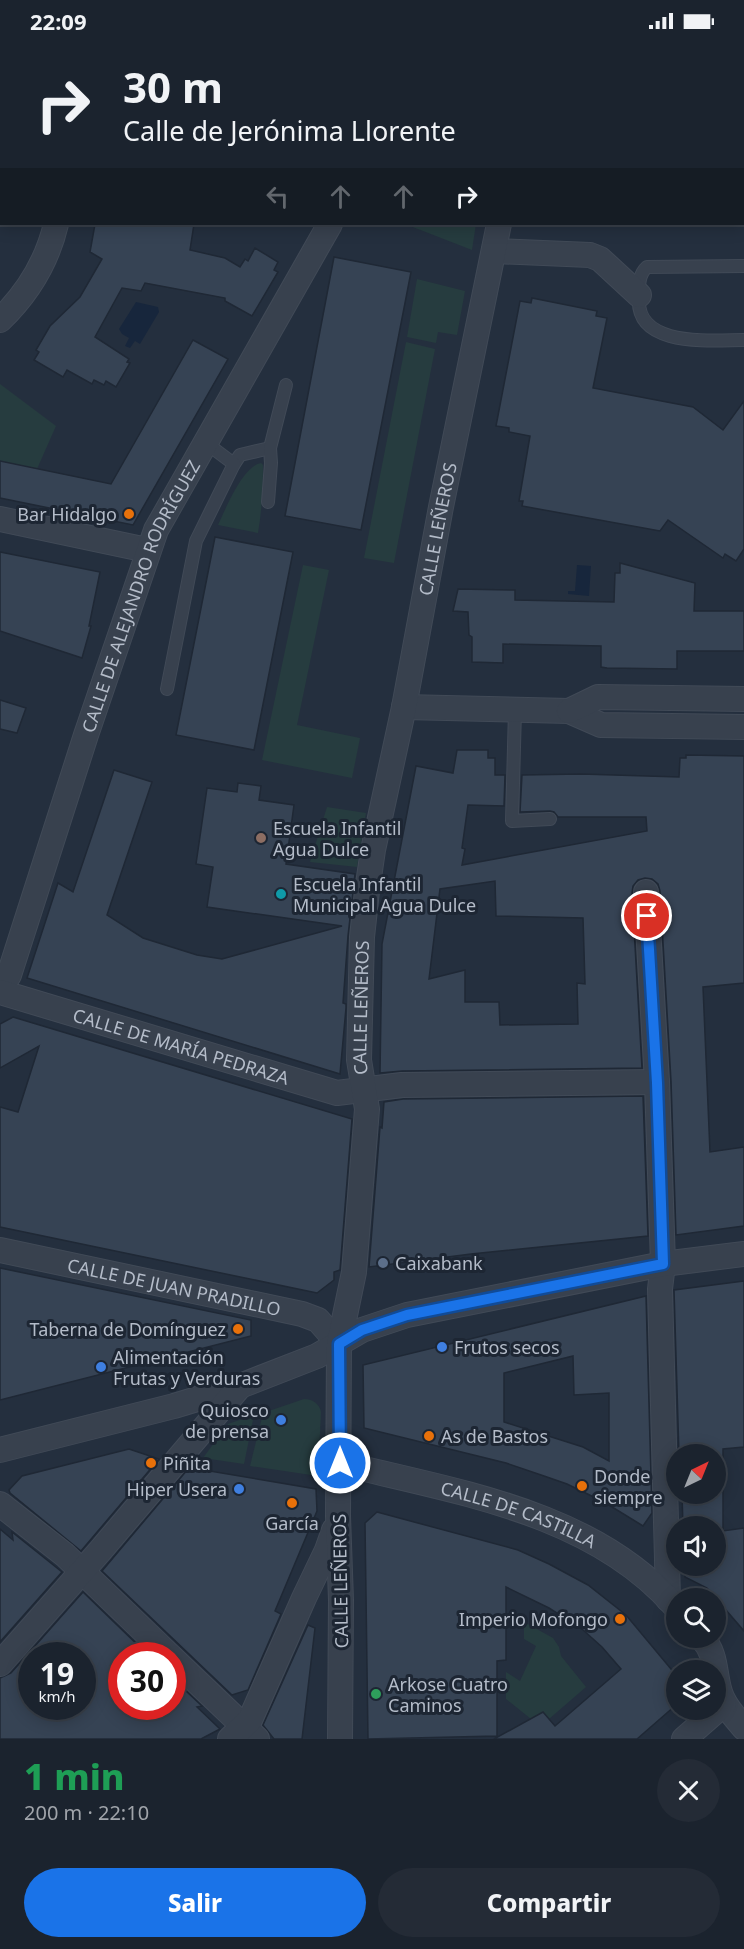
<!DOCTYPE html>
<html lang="es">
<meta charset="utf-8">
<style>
body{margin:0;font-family:"Noto Sans",sans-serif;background:#242b36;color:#f1f3f6;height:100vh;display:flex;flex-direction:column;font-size:22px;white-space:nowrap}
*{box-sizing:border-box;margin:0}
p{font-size:20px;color:#a0a4aa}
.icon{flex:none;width:33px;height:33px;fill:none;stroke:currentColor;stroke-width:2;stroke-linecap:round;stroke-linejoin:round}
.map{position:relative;height:1697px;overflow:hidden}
.sheet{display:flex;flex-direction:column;background:#1b232e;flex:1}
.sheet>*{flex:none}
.banner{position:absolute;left:0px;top:0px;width:744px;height:183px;box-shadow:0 3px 15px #0003,0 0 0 2px #39404a;background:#1b232e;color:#f1f3f6;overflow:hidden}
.needle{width:39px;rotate:43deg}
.buttons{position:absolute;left:666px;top:1402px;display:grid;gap:12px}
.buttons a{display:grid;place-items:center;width:60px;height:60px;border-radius:50%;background:#1b232e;box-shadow:0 3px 15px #0003,0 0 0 2px #39404a;font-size:30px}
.speed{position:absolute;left:18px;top:1600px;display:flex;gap:12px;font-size:30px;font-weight:700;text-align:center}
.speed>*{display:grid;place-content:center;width:78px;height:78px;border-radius:50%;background:#1b232e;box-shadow:0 3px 15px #0003,0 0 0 2px #39404a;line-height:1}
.speed small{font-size:15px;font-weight:400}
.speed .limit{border:9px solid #d22;background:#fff;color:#111}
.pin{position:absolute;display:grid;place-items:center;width:51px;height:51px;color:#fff;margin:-26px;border:3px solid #fff;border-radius:50%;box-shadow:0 2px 6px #0007}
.me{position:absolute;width:66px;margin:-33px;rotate:0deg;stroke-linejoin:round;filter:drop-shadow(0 0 4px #0008)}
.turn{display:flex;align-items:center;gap:21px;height:126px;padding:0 24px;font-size:27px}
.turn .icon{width:78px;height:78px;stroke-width:2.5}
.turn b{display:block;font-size:42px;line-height:51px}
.lanes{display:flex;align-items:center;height:57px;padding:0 24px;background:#0003;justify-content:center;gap:30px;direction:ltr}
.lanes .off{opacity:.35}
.round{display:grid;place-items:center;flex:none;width:63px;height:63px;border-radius:32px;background:#242b36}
.head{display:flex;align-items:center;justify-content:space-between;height:102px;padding:0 24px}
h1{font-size:36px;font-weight:800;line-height:45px;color:#1e9e55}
.cta{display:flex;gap:12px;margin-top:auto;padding:12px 24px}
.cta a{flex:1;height:69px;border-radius:36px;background:#1a73e8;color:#fff;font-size:24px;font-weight:800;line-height:69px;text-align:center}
.cta a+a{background:#242b36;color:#f1f3f6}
.status{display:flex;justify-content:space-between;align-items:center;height:42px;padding:0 30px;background:#1b232e;direction:ltr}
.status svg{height:16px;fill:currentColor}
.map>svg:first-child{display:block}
</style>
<div class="status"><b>22:09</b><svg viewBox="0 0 49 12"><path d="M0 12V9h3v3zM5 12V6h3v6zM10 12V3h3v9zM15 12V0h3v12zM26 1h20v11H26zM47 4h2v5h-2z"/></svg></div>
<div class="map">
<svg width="744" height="1697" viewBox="0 0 744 1697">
<rect width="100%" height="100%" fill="#242f3e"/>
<g fill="#263c3f">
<polygon points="405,182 476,182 472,208"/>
<polygon points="417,237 465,249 457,293 438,290 436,301 407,295"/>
<polygon points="406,300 435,307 394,521 364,516"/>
<polygon points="0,342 56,384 37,427 0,420"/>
<path d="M 261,421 L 263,423 C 263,446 262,468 258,491 L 218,483 C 226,466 243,424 261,421 Z"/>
<polygon points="303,523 329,528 297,683 360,696 352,736 262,718"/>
<polygon points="327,765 366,771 357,825 310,820"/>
<path d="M 304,1357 C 312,1357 319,1361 321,1370 L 318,1434 L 250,1424 L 263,1371 Z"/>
<polygon points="254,1373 244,1422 203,1416 228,1382"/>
<polygon points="524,1580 553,1596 559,1605 561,1614 586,1645 549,1677 531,1677 506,1657 506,1630 520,1639 536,1604 524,1597"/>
</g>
<g fill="#17263c">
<polygon points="136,260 158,265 159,270 140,302 135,299 130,306 125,304 129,296 122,292 119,287"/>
<polygon points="577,523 591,524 589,554 568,552 568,549 575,549"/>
</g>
<g fill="#364354" stroke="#1f2835" stroke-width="1.5" fill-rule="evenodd">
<polygon points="95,182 194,182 190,208 225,216 240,225 245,217 248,219 255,206 278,220 274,228 278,230 252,274 225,259 225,256 145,241 141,249 122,246 95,295 129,317 127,320 130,321 116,345 106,339 104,343 94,338 92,342 67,328 63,335 34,318 39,310 36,308 50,284 80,255 102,217 90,210"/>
<polygon points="334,215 411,230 361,488 285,474"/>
<polygon points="532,256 597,269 596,274 607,276 593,346 693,365 723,388 744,359 744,507 736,519 725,512 723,516 668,478 660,489 522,464 523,459 519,459 530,394 509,390 509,386 496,384 520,259 531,261"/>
<polygon points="193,298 228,317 133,483 0,456 0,419 111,442"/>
<polygon points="215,495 293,510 254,708 176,693"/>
<polygon points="0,510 100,530 89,584 91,584 82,616 0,589"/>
<polygon points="620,521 695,541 694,569 744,569 744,609 677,609 677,627 607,626 601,625 601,604 503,602 503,621 472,620 472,595 469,593 468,570 453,569 458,547 515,548 515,558 614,560 615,531 620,531"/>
<polygon points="0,658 26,666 17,691 0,687"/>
<path d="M 457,708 L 488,708 L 488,716 L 495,716 L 495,733 L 505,733 L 504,764 L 468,763 L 462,806 L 465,807 L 462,823 L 647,789 L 646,775 L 558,775 L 554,770 L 550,769 L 520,770 L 522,733 L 581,732 L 679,735 L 680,716 L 686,716 L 686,713 L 744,714 L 744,941 L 703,945 L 710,1110 L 744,1105 L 744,1184 L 676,1193 L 671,1039 L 660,849 L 658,842 L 652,837 L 645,836 L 638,838 L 633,844 L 632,851 L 642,1026 L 402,1029 L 380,1031 L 382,902 L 416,724 L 453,731 ZM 495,839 L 496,874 L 583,876 L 585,942 L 577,941 L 578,982 L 500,983 L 499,960 L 465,960 L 465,928 L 429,937 L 440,847 Z"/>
<polygon points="114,728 152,740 107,873 143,896 197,913 222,917 342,884 207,865 213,825 196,822 207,746 237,750 238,741 261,744 259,758 294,763 286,822 355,832 348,894 343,961 346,962 346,966 340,1032 27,936 58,841 73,850"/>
<polygon points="13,975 352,1077 340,1228 334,1230 334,1238 317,1251 0,1185 0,1065 18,1070 39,1004 0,1026 0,982"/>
<polygon points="643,1054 648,1194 471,1212 369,1225 380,1085 382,1086 384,1060 403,1057"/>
<polygon points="0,1226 251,1278 251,1294 0,1358"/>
<polygon points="744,1239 744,1405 723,1407 723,1489 744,1486 744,1589 707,1546 685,1535 684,1524 716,1524 716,1485 683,1485 682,1452 716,1452 716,1413 679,1413 674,1248"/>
<path d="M 646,1254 L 652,1471 L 643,1484 L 604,1460 L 567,1442 L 544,1434 L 506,1421 L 364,1386 L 363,1323 ZM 573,1314 L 574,1353 L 609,1351 L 609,1419 L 583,1405 L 504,1380 L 504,1331 Z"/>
<polygon points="129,1407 159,1417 81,1509 10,1451 9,1448 22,1434"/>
<polygon points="188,1427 196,1429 198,1427 316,1447 317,1469 275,1569 281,1572 248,1648 232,1653 102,1529"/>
<polygon points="377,1470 518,1508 549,1522 588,1543 626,1573 676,1633 676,1663 637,1697 494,1697 543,1670 555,1684 621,1627 602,1605 582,1587 549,1566 506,1545 506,1618 497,1619 497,1694 368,1697 365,1481"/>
<polygon points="0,1487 13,1498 12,1490 62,1530 0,1600"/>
<path d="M 83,1550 L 149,1614 L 122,1614 L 122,1665 L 172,1665 L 172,1636 L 202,1664 L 197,1665 L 220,1687 L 201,1697 L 0,1697 L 0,1636 L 11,1631 ZM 32,1614 L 82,1614 L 82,1665 L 32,1665 Z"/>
<polygon points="308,1583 315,1586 302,1697 274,1697 263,1683"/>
</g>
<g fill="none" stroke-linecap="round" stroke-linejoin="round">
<g stroke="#414a57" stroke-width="14">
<g id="service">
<path d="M 744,224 L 647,225 C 638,233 639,245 639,255 C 635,306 710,298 744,298"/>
<polyline points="234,422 240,413 270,406"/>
<polyline points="268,460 271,421 270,406 286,343"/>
<polyline points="167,647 196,499 234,422 206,401"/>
<polyline points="515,668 512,779 550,777"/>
</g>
</g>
<g stroke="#414a57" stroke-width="26">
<g id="minor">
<polyline points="17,0 18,2"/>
<polyline points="433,2 433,0"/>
<polyline points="531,2 531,0"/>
<polyline points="494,209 590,213 600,217 639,253"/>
<path d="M 0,278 C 28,251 47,220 56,182"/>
<polyline points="0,477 147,508"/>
<polyline points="404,665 569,669 601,683 744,685"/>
<polyline points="569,669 598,655 744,657"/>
<polyline points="646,850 657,1040 663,1222 660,1247 668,1557"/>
<path id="s1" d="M 0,947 L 9,933 L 86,693 L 156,488 L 330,182"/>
<path id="s2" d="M 0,950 L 337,1051 L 402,1043 L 657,1040"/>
<path id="s3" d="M 0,1208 L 302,1272 L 318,1278 L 339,1302"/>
<polyline points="0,1408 174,1364 240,1344 317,1314 362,1288 407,1273 663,1222 744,1212"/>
<path id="s4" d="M 340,1421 C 455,1450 591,1469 674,1563"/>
<polyline points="0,1462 65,1513 170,1614"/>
<path d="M 702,1596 C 717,1612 714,1631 720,1650 C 724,1664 735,1675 744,1686"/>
<polyline points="172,1616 257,1697"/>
<polyline points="0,1622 100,1509 240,1344"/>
<polyline points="230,1697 250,1678 304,1556 327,1508 334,1488"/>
<path id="s5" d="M 340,1697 L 341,1558 L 338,1474 L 339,1302 L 354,1230 L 367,1067 L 359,1018 L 362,895 L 367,849 L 373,808 L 404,665 L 441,465 L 499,182"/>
<polyline points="684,1697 724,1662"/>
</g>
</g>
<use href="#service" stroke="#38414e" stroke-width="12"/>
<use href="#minor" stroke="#38414e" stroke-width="24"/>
</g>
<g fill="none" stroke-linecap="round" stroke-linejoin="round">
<g stroke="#114b97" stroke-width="15">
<polyline id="route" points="340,1421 339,1302 362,1288 407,1273 663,1222 657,1041 647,874"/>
</g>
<use href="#route" stroke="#1a73e8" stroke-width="10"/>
</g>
<g fill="#e8710a" stroke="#1d2633" stroke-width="2">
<circle cx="129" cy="472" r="6"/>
<circle cx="238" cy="1287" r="6"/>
<circle cx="429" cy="1394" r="6"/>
<circle cx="151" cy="1421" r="6"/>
<circle cx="582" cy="1444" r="6"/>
<circle cx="292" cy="1461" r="6"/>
<circle cx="620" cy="1577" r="6"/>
</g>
<circle fill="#8d6e63" stroke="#1d2633" stroke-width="2" cx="261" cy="796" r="6"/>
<circle fill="#0f9aa8" stroke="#1d2633" stroke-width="2" cx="281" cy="852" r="6"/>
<circle fill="#5c6f8a" stroke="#1d2633" stroke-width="2" cx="383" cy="1221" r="6"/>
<g fill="#3f7fe0" stroke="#1d2633" stroke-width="2">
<circle cx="442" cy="1305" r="6"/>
<circle cx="101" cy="1325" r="6"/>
<circle cx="281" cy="1378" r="6"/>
<circle cx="239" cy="1447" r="6"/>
</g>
<circle fill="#2e9e5b" stroke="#1d2633" stroke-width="2" cx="376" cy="1652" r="6"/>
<g text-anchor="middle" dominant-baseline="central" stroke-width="6" stroke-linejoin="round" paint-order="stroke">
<g font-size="18" fill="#b4bcc9" stroke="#1d2633" text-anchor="start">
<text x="117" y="472" text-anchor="end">Bar Hidalgo</text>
<text x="273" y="786">Escuela Infantil<tspan x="273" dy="21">Agua Dulce</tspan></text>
<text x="293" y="842">Escuela Infantil<tspan x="293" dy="21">Municipal Agua Dulce</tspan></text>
<text x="395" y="1221">Caixabank</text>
<text x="226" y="1287" text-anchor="end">Taberna de Domínguez</text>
<text x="454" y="1305">Frutos secos</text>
<text x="113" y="1315">Alimentación<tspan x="113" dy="21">Frutas y Verduras</tspan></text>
<text x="269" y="1368" text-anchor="end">Quiosco<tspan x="269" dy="21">de prensa</tspan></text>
<text x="441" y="1394">As de Bastos</text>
<text x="163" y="1421">Piñita</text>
<text x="594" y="1434">Donde<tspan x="594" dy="21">siempre</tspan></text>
<text x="227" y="1447" text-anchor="end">Hiper Usera</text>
<text x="292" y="1481" text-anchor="middle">García</text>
<text x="608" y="1577" text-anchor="end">Imperio Mofongo</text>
<text x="388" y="1642">Arkose Cuatro<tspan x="388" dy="21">Caminos</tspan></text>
</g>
<g font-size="18" fill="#b4bcc9" stroke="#1d2633">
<text stroke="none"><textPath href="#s5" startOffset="1220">CALLE LEÑEROS</textPath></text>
<text stroke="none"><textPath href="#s1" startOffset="418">CALLE DE ALEJANDRO RODRÍGUEZ</textPath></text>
<text stroke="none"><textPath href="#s5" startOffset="734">CALLE LEÑEROS</textPath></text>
<text stroke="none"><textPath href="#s2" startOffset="189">CALLE DE MARÍA PEDRAZA</textPath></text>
<text stroke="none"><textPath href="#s3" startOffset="178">CALLE DE JUAN PRADILLO</textPath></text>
<text stroke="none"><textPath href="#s4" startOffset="186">CALLE DE CASTILLA</textPath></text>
<text transform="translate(340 1539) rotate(-91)">CALLE LEÑEROS</text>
</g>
</g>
</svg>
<div class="buttons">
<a><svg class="needle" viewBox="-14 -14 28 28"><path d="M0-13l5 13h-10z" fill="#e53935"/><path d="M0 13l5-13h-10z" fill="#a0a4aa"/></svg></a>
<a><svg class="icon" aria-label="sound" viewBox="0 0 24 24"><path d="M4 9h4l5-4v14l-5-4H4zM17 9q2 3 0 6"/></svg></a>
<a><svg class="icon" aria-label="search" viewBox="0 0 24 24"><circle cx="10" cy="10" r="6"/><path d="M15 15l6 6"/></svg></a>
<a><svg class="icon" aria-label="layers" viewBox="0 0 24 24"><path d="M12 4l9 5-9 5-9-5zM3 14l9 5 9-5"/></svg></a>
</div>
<div class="speed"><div>19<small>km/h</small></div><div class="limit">30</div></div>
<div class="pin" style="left:647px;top:874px;background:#d93025"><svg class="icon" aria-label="arrive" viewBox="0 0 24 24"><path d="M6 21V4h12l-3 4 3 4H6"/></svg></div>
<svg class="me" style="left:340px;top:1421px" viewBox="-20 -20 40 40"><circle r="17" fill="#1a73e8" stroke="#fff" stroke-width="3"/><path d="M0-11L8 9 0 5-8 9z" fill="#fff"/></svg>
<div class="banner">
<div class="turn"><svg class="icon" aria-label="right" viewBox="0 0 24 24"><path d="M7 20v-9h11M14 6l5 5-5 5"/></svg><div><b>30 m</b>Calle de Jerónima Llorente</div></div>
<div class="lanes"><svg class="icon off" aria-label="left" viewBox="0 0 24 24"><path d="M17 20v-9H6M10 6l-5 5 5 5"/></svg><svg class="icon off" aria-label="ahead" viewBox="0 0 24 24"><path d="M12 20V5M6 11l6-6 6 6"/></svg><svg class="icon off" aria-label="ahead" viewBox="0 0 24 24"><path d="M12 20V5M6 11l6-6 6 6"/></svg><svg class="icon" aria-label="right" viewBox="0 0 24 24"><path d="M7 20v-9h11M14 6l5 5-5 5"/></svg></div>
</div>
</div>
<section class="sheet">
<div class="head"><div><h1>1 min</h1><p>200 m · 22:10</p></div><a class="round"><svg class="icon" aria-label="close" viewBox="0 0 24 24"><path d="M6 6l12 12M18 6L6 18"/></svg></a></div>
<div class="cta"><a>Salir</a><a>Compartir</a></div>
</section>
